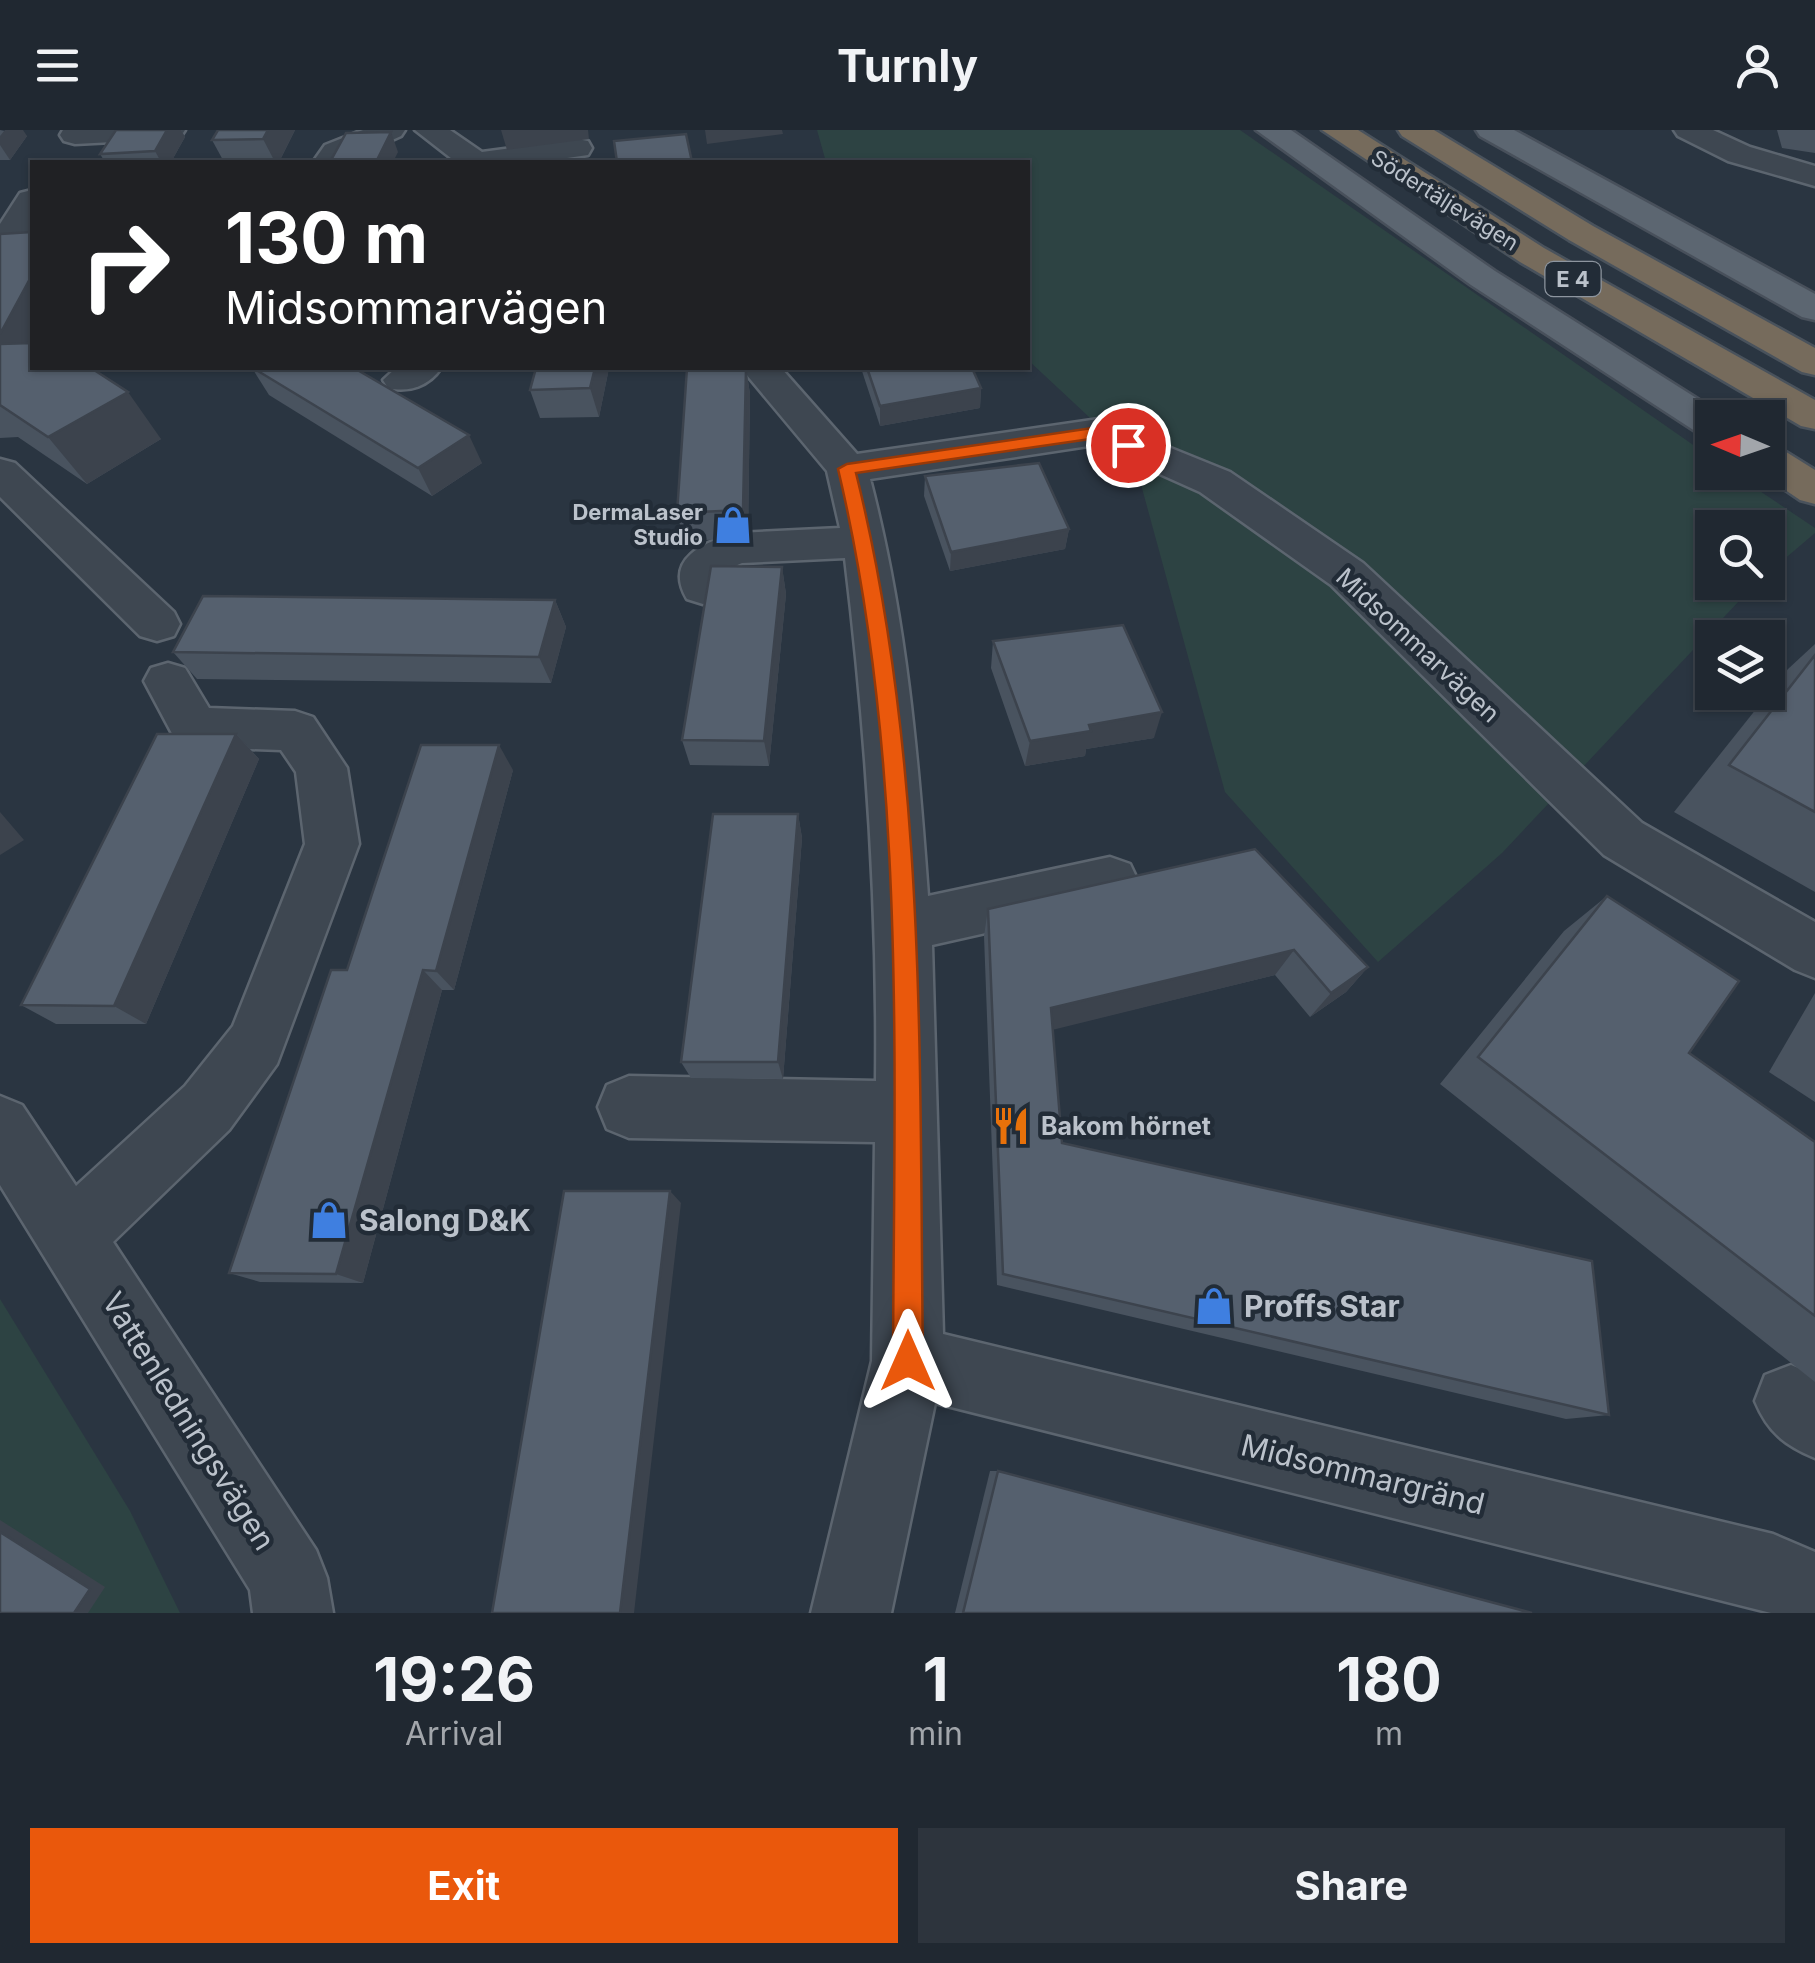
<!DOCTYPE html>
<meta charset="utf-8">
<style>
body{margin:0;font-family:Inter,sans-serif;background:#2d343d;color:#f1f3f6;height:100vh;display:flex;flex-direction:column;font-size:38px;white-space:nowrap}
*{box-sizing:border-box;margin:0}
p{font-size:32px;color:#a2a6ab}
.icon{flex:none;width:55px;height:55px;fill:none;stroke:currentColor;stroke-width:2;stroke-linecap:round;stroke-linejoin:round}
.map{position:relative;height:1483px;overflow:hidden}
.drawer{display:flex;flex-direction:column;background:#202831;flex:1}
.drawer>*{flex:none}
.guide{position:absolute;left:30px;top:30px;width:1000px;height:210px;border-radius:0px;box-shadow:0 2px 8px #0004,0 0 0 2px #3d444d;background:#202124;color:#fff;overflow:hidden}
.needle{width:65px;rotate:272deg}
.tools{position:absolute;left:1695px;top:270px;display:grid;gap:20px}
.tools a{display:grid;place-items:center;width:90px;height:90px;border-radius:0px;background:#202831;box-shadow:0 2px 8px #0004,0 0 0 2px #3d444d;font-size:50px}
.pin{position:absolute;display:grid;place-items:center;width:85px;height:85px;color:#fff;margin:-42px;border:5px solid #fff;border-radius:50%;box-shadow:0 2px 10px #0007}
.me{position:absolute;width:110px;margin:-55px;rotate:0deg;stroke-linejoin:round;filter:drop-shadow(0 0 8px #0008)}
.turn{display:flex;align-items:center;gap:35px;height:210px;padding:0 30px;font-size:45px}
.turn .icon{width:130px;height:130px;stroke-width:2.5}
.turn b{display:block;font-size:70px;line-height:85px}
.eta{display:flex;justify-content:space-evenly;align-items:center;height:170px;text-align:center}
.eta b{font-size:60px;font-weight:700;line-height:70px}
.cta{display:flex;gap:20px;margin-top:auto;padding:20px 30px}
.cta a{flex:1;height:115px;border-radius:0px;background:#ea580c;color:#fff;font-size:40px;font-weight:700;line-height:115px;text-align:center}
.cta a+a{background:#2d343d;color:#f1f3f6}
header{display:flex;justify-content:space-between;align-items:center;height:130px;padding:0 30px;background:#202831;font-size:45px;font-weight:700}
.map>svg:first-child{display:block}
</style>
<header><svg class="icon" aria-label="menu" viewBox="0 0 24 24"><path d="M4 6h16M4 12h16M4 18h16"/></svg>Turnly<svg class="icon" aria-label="person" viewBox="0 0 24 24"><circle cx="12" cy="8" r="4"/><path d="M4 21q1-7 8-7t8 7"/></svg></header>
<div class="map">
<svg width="1815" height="1483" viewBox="0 0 1815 1483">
<rect width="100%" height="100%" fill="#2a3541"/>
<g fill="#2d4343">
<polygon points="817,0 1240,0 1712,328 1712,342 1733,343 1815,398 1815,403 1768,443 1768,398 1712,398 1712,452 1756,453 1502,723 1378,832 1225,662 1134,329 1028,230 1028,32 826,32"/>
<polygon points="0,1169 130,1381 180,1483 0,1483"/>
</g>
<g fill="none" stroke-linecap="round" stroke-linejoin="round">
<g stroke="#5c656f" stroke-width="5">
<g id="minor">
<polygon points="63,0 185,0 181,6 170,9 75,14 64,11 60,5"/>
<polygon points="363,0 405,0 401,6 344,32 313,32 325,15"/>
<polygon points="415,0 450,0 482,22 577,9 588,11 592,18 588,25 539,32 456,32"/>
<polygon points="1674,0 1713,0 1750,17 1815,36 1815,56 1728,31 1678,6"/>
<polygon points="32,60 32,96 12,128 0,131 0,94 20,63"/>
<path d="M 396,238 L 441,238 C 429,256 409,263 388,258 L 383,250 Z"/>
<path d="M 741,238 L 781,238 L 857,324 L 1099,289 L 1230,342 L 1363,433 L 1642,693 L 1815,792 L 1815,848 L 1795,840 L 1604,725 L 1331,455 L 1200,362 L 1095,315 L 870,349 C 906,486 918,626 928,766 L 1110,727 L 1130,734 L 1138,751 L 1130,768 L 1110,775 L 932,815 L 943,1204 L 1773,1404 L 1815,1422 L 1815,1483 L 1771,1483 L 935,1273 L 891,1483 L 811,1483 L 872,1231 L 875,1012 L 629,1008 L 607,999 L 598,977 L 607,955 L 629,946 L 876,951 C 878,775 866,602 845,428 L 742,433 L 728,439 L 726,458 L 719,469 L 703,474 L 687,469 C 663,428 705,412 737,403 L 840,398 L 827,341 Z"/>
<polygon points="0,329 15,333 174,482 180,494 174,506 157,511 140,506 0,367"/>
<polygon points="168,533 185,538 209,578 295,581 313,587 347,638 359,714 277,934 229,1000 113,1112 316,1420 327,1448 333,1483 253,1483 250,1460 0,1055 0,966 22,975 76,1056 185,956 233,896 305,714 296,642 281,620 194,617 176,611 144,551 151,538"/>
<path d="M 1791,1235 L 1815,1245 L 1815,1328 C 1784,1315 1768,1302 1755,1271 L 1765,1245 Z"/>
</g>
</g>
<g stroke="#48505b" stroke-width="5">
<g id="major">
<polygon points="1256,0 1291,0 1495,141 1728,288 1712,288 1712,306 1698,303 1471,155"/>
<polygon points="1476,0 1514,0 1815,164 1815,190 1802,187 1480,6"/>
</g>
</g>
<g stroke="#49525c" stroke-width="5">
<g id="highway">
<polygon points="1322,0 1358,0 1544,118 1815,270 1815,299 1801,296 1520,132"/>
<polygon points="1398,0 1434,0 1593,96 1815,218 1815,245 1802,242 1569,110 1402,6"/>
<polygon points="1768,316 1783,320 1815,340 1815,374 1800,370 1759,342 1768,342"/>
</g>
</g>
<use href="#minor" fill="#3e4751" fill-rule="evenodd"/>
<use href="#major" fill="#5c6671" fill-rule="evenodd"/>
<use href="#highway" fill="#766b5c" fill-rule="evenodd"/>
</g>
<g fill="#49535f">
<polygon points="0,0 27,6 10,30 0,30"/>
<polygon points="116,0 181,0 185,7 171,32 105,32 100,24"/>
<polygon points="218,0 295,0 279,32 224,32 212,10"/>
<polygon points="1777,0 1815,0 1815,23 1782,18"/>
<polygon points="0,104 32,238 161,309 87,354 18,307 0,308"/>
<polygon points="252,238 482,333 432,366 269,265"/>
<polygon points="536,238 609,238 599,287 540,288 530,260"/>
<polygon points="746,238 750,264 748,408 684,411 677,383"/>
<polygon points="861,238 972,238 981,258 980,278 880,296"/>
<polygon points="925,346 1069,399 1065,419 950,441 924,366"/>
<polygon points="782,437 786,464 769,636 690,635 682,610"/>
<polygon points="555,470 566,497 551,553 197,549 173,522"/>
<polygon points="993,511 1154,608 1086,619 1085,626 1025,636 991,538"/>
<polygon points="1815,514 1815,762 1674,682 1788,539"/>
<polygon points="236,604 259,629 146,894 56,894 21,875"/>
<polygon points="513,640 454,860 442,860 363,1153 260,1152 229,1143 347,840"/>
<polygon points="798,684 802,708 783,949 691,948 681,932"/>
<polygon points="1255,719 1368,837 1346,862 1310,887 1275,845 1053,899 1062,1013 1609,1285 1566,1289 997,1155 984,806 988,779"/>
<polygon points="1607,766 1689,923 1815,1012 1815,1252 1440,954 1564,801"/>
<polygon points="1815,863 1815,972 1769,942"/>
<polygon points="990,1341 998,1341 1532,1483 955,1483"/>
</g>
<g fill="#3c434d">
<polygon points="5,0 23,0 27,6 10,30 0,15 0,6"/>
<polygon points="167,0 181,0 185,7 171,32 161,32 155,21"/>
<polygon points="268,0 295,0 279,32 275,32 263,9"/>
<polygon points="501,0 588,0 589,9 507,20"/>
<polygon points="705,0 782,0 783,4 707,14"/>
<polygon points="391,2 398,22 393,32 376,32"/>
<polygon points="32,145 32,238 0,221 0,204"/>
<polygon points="595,238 609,238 599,287 590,258"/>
<polygon points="746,238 750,264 748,408 743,380"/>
<polygon points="981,258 980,278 880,296 880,276"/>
<polygon points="128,262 161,309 87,354 48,307"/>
<polygon points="469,305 482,333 432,366 418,338"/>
<polygon points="1069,399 1065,419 950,441 951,422"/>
<polygon points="782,437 786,464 769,636 764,611"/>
<polygon points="555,470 566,497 551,553 539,527"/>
<polygon points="1162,582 1154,608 1086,619 1085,626 1025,636 1030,611 1089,595"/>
<polygon points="236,604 259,629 146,894 114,876"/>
<polygon points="499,615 513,640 454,860 436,841"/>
<polygon points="0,682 24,710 0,725"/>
<polygon points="798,684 802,708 783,949 778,932"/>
<polygon points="1294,820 1275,845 1044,902 1051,878"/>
<polygon points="1368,837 1346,862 1310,887 1331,863"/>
<polygon points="423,840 442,860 363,1153 336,1144"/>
<polygon points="670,1061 681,1073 634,1483 620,1483"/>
<polygon points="0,1390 105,1457 88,1483 74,1483 0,1402"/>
</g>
<g fill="#55606e" stroke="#3c434d" stroke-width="2.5">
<polygon points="116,0 167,0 155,21 100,24"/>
<polygon points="218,0 268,0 263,9 212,10"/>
<polygon points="391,2 376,32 330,32 346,3"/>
<polygon points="686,4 692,32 617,32 614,11"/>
<polygon points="32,102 32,145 0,204 0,104"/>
<polygon points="32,213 32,238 91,238 128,262 48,307 0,275 0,214"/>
<polygon points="253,238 354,238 469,305 418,338"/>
<polygon points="536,238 595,238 590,258 530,260"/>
<polygon points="687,238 746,238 743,380 677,383"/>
<polygon points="867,238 972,238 981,258 880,276"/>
<polygon points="1039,333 1069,399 951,422 925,346"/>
<polygon points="711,436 782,437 764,611 682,610"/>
<polygon points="203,466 555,470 539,527 173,522"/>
<polygon points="1123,495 1162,582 1089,595 1091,601 1030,611 993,511"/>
<polygon points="1815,525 1815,682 1729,635"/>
<polygon points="157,604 236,604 114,876 21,875"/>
<polygon points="421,615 499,615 436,841 423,840 336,1144 229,1143 331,840 347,840"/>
<polygon points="713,684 798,684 778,932 681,932"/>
<polygon points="1255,719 1368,837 1331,863 1294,820 1051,878 1062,1013 1592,1131 1609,1285 1003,1144 988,779"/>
<polygon points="1607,766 1739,851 1689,923 1815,1012 1815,1186 1478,927"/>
<polygon points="564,1061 670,1061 620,1483 492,1483"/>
<polygon points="998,1341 1532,1483 963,1483"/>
<polygon points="0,1402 90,1459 74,1483 0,1483"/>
</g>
<path fill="#ea580c" stroke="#983908" stroke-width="2.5" d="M 1099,297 L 1136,315 L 1128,320 L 1097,308 L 856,343 C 928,632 919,936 923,1231 L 918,1241 L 908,1245 L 898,1241 L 893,1231 C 894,934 907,630 838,339 L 847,334 Z"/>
<defs>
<g id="shop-bare" transform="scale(3)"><path d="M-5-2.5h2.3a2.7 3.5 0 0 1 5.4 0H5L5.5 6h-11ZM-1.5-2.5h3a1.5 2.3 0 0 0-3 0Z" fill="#3f7fe0" stroke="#222c37" stroke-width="2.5" paint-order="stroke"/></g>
<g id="restaurant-bare" transform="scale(3)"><path d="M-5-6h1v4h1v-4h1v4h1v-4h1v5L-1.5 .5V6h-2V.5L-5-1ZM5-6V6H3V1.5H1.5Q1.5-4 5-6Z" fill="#e8710a" stroke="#222c37" stroke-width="2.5" paint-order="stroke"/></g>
</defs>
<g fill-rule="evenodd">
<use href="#shop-bare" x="733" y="395"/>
<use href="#restaurant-bare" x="1011" y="996"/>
<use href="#shop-bare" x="329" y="1090"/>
<use href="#shop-bare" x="1214" y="1176"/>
</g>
<g text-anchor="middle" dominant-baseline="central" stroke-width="9" stroke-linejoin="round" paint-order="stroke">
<g font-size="22" fill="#bbc2cb" stroke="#222c37">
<text transform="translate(1445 70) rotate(32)">Södertäljevägen</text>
</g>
<rect fill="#222c37" stroke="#8d959f" stroke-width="2.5" x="1545.5" y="132" width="55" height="34" rx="8"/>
<g font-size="22" font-weight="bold" fill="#bbc2cb">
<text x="1573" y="149">E 4</text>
</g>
<g font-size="22" font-weight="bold" fill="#bbc2cb" stroke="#222c37" text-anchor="end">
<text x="703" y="382">DermaLaser<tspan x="703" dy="25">Studio</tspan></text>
</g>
<g font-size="25" fill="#bbc2cb" stroke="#222c37">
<text transform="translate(1418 515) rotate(43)">Midsommarvägen</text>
</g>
<g font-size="25" font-weight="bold" fill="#bbc2cb" stroke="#222c37" text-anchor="start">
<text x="1041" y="996">Bakom hörnet</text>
</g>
<g font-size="30" font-weight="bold" fill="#bbc2cb" stroke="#222c37" text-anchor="start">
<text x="359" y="1090">Salong D&amp;K</text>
<text x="1244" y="1176">Proffs Star</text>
</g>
<g font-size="30" fill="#bbc2cb" stroke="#222c37">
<text transform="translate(189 1291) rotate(58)">Vattenledningsvägen</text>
<text transform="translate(1363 1344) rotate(14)">Midsommargränd</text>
</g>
</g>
</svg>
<div class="tools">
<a><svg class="needle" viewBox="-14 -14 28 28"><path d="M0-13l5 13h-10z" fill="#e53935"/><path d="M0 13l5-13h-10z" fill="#a2a6ab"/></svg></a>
<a><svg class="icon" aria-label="search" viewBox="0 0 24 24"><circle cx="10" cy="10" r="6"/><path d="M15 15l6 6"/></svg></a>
<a><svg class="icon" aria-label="layers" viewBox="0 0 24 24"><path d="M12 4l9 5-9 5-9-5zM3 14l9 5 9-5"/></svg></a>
</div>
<div class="pin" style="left:1128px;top:315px;background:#d93025"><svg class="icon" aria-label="arrive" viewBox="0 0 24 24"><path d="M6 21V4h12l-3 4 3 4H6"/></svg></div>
<svg class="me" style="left:908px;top:1231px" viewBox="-20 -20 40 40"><path d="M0-17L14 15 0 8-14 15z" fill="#ea580c" stroke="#fff" stroke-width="4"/></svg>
<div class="guide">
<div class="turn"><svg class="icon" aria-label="right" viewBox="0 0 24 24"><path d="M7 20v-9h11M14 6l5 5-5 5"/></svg><div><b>130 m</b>Midsommarvägen</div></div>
</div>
</div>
<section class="drawer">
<div class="eta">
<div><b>19:26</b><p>Arrival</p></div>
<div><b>1</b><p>min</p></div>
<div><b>180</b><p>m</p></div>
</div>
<div class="cta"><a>Exit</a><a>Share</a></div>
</section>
